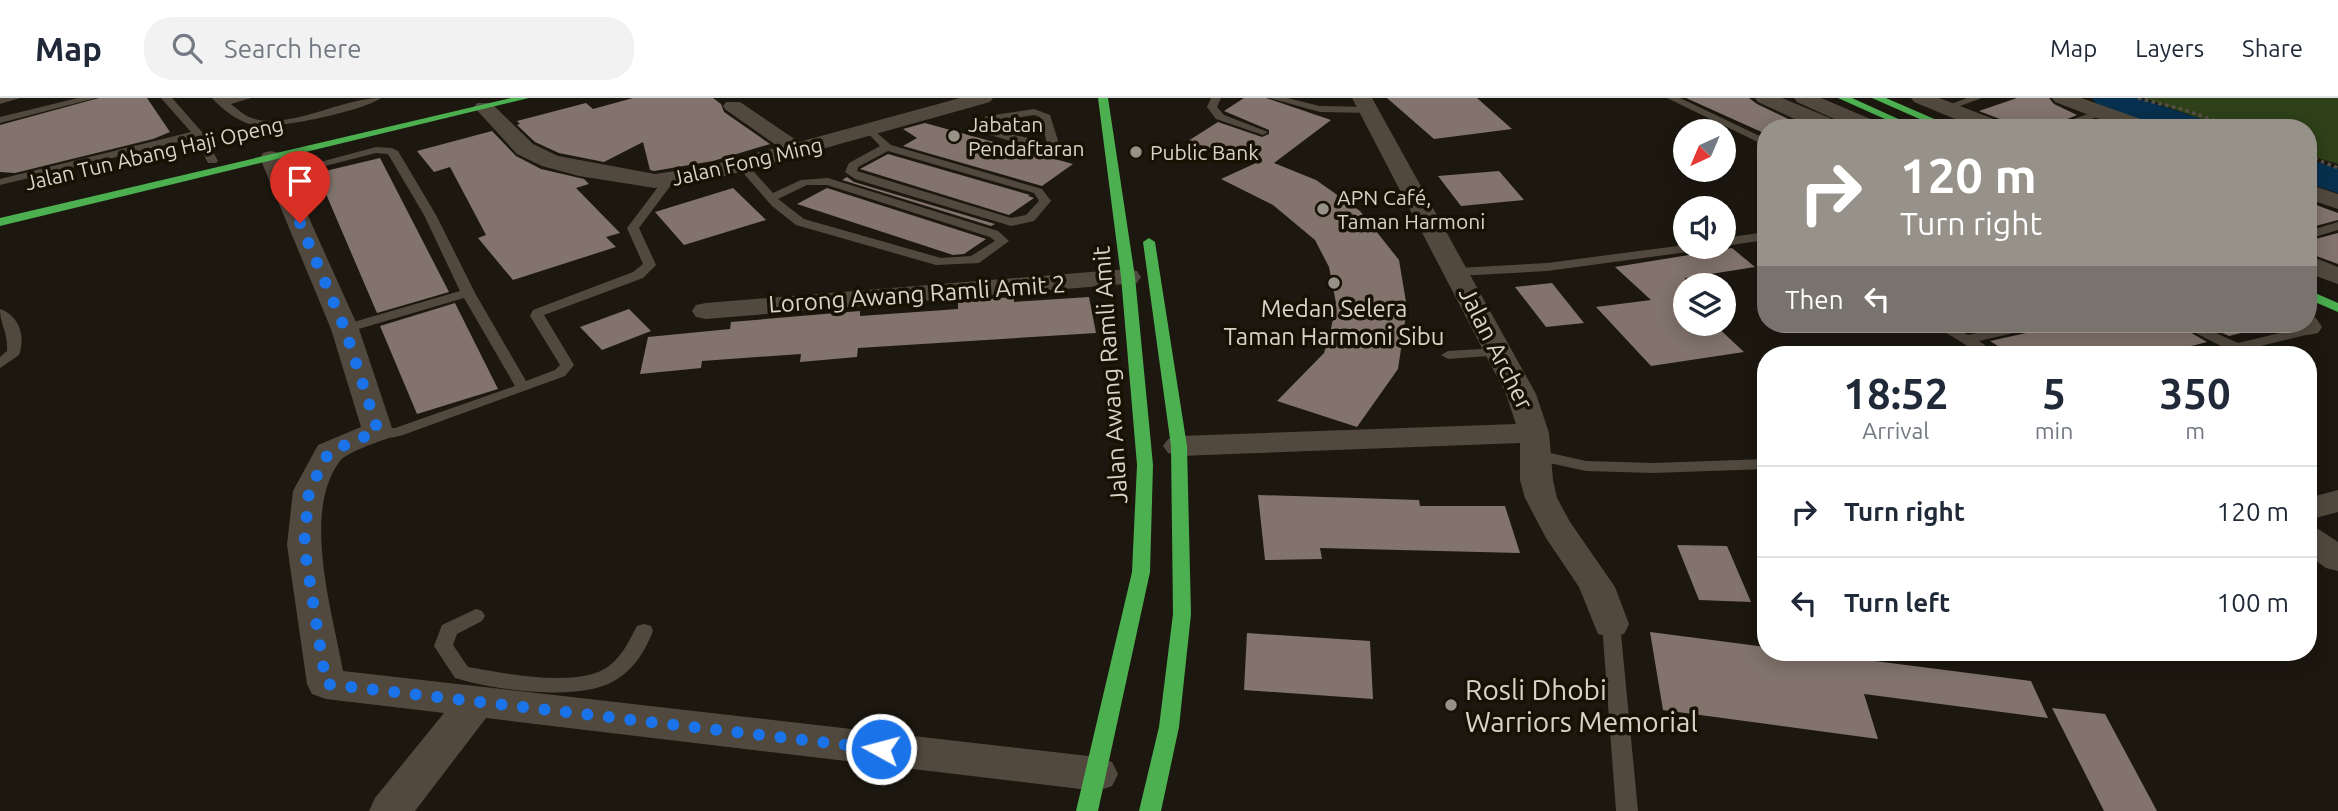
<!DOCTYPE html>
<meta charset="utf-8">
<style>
body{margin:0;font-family:Ubuntu,sans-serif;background:#f2f2f3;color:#1f2937;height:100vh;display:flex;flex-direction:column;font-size:26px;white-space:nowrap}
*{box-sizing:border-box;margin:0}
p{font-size:23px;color:#747a83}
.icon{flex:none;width:38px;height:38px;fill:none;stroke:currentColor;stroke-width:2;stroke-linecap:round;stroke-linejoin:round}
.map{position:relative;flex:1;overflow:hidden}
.side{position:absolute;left:1757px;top:248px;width:560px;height:315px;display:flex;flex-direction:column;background:#fff;border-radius:28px;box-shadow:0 4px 18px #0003}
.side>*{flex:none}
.hud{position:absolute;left:1757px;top:21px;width:560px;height:214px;border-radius:28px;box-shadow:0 4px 18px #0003;background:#969289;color:#fff;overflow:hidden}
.needle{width:46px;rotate:224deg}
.fabs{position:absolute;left:1673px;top:21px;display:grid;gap:14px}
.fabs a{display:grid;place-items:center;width:63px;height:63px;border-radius:50%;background:#fff;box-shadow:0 4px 18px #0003;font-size:35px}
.pin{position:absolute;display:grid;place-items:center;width:60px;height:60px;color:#fff;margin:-72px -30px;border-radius:50% 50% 50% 0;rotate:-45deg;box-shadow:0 0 7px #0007}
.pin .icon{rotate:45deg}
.me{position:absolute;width:77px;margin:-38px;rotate:277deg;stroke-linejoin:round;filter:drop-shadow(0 0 5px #0008)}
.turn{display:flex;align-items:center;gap:24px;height:147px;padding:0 28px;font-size:32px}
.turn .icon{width:91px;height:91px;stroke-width:2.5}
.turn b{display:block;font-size:49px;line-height:60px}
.then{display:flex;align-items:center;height:66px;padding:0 28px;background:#0003;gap:14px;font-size:26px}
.eta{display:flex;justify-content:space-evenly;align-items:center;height:119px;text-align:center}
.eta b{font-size:42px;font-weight:700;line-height:49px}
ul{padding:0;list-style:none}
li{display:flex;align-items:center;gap:21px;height:91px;padding:0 28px;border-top:2px solid #e0e1e3}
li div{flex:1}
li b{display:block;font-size:26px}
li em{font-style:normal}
header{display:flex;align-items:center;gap:42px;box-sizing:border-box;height:98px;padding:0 35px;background:#fff;border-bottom:2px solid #e0e1e3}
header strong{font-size:33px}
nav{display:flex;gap:38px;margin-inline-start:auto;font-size:24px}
.search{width:490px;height:63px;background:#f2f2f3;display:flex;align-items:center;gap:18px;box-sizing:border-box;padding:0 24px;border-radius:28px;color:#747a83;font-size:26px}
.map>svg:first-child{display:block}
</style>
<header>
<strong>Map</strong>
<div class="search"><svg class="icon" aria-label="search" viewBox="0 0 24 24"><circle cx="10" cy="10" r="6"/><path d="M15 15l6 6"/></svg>Search here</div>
<nav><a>Map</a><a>Layers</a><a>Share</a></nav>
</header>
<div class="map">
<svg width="2338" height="713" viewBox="0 0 2338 713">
<rect width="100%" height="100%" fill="#1c1810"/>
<polygon fill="#2e4119" points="2144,0 2338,0 2338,66 2308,57 2308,30 2225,30"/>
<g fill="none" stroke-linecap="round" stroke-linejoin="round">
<g fill="#07304e" fill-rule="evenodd">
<polygon points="2092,0 2139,0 2207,23 2212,30 2162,30 2097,7"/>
<polygon points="2308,61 2338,71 2338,95 2308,85"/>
</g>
</g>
<g fill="#82746c">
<polygon points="99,0 147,0 170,34 153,41 15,75 0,74 0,27"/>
<polygon points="633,0 713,0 721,6 724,14 770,46 713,63 654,73 650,72 643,44 604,64 559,55 535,44 517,27 520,26 517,23 586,5 593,11"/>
<polygon points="1244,0 1266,0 1331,22 1274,65 1316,82 1360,113 1399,162 1407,210 1398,271 1357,329 1277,303 1324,255 1330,236 1336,205 1329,169 1315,142 1273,107 1221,81 1256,65 1188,43 1218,24 1262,39 1269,36 1269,32 1224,13"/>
<polygon points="1387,0 1477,0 1512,31 1434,41"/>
<polygon points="1686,0 1749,0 1757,6 1807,30 1766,30 1766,36"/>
<polygon points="2017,0 2049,0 2054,6 2077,17 2046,30 2009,30 2005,23 1979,13"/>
<polygon points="925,25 1073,66 1042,88 903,48 917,40 903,31"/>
<polygon points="492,33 516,58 541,71 584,81 589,86 576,90 620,135 606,139 616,149 513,182 478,140 486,137 450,69 434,74 417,53"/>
<polygon points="888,56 1030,97 1028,98 1034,100 1009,117 860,71"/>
<polygon points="380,60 449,194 377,215 317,75"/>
<polygon points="1499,73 1524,102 1461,108 1438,78"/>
<polygon points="847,79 854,84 995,126 991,128 842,82"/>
<polygon points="733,90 766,122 684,147 655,114"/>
<polygon points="827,90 977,138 986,141 964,156 953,157 797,106"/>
<polygon points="2308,104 2338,115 2338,122 2308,130"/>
<polygon points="2338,135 2338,166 2308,155 2308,143"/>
<polygon points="1732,150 1755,169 1685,180 1685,226 1714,226 1744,254 1651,268 1596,209 1651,202 1615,169"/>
<polygon points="1552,185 1584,225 1546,229 1515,189"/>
<polygon points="1014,199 1014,204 1089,199 1096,235 858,250 857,259 800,264 801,256 702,263 701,270 640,276 648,239 730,231 731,224 860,213 860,218 958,211 958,203"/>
<polygon points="455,205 498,291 417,316 380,228"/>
<polygon points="629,211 651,233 602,252 580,229"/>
<polygon points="2044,226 2061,226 2061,231 2084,226 2176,226 2207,244 2156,257 2012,257 1990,243 2040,232"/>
<polygon points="2202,226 2248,226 2249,233 2229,238"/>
<polygon points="1258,397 1419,402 1420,408 1505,408 1520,455 1320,450 1322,461 1265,462"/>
<polygon points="1677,447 1727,448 1751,504 1699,502"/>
<polygon points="1650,534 1766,549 1766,555 1812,555 2031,583 2048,620 1864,596 1878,641 1663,612"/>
<polygon points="1247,535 1370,543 1373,601 1244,592"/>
<polygon points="2052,610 2105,616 2157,713 2104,713"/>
</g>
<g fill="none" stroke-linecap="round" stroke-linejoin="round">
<g stroke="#575047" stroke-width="3.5" stroke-dasharray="3.5 3.5" stroke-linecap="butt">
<polyline points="2138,0 2185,12 2235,30"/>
<polyline points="2308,58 2338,70"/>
</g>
<g fill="#52493e" fill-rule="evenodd">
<polygon points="0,0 20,0 0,6"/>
<polygon points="78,0 96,0 0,25 0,19"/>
<polygon points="161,0 172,0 202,34 218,63 216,65 208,65 195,40 0,87 0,81 191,34"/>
<path d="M 212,0 L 251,0 L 231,6 C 238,12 246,19 255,21 C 290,31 343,0 381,0 C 363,13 275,32 253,27 C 237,23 223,12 212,0 Z"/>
<polygon points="1211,0 1221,0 1217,9 1224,17 1268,34 1263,37 1216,21 1207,9"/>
<polygon points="1269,0 1287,0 1320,8 1369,9 1374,12 1369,15 1320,14"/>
<polygon points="1667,0 1680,0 1766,41 1766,48"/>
<polygon points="1967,0 1982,0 1946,13 1941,10"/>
<path d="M 1034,11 L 1050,17 L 1060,49 L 1058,51 L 1038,51 L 973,32 L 971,27 L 987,18 ZM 1034,17 L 1040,19 L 1047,45 L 982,28 L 994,23 Z"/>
<polygon points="2102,11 2106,12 2106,16 2065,30 2048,30"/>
<path d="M 870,29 L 891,47 L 1042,91 L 1051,103 L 1034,123 L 1011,128 L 855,81 L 845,74 L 849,65 L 880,48 L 865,32 ZM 888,53 L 1034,95 L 1039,103 L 1026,117 L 1011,120 L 857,73 L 858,69 Z"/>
<path d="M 376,49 L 392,50 L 398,53 L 436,117 L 475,195 L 526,283 L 555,272 L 560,267 L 530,218 L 533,212 L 633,174 L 643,166 L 627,130 L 664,81 L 668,80 L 674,83 L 639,130 L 656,167 L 643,180 L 544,217 L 574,267 L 565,278 L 403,337 C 392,340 379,343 370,333 L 373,330 L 395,330 L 515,288 L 464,200 L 345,235 L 338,231 L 340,228 L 460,193 L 424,117 L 388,56 L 376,55 L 278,80 L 272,77 Z"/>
<path d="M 742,64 L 746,65 L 773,95 L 801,82 L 828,80 L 998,133 L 1009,143 L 979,165 L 936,167 L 796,127 L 772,108 L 738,69 L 738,65 ZM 807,87 L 827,87 L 990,139 L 995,143 L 971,158 L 941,160 L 804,121 L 778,101 Z"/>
<polygon points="2338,124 2338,132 2308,141 2308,133"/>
<polygon points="1766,134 1766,142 1724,148 1724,140"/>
<polygon points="1685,147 1685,149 1701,149 1695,153 1547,173 1458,178 1452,174 1458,170 1547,165"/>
<path d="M 0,211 C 19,217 26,239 19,257 L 0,270 L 0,259 L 7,253 C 8,234 0,226 0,211 Z"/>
<polygon points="2308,225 2315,229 2310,236 2224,257 2201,257 2203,254 2223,249 2178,226 2196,226 2238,245 2300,230"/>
<polygon points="1932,226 1948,226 1968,237 2017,226 2041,226 2039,229 1979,243 1999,257 1982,257"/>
<polygon points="1497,250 1504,254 1502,257 1448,261 1441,257 1448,253"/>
<polygon points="1537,352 1586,363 1653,365 1766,361 1766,371 1653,375 1586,373 1531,361 1529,357"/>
<path d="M 476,511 L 482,513 L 485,518 L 482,523 L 457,536 L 453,547 L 468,569 C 503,575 579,591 609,568 C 623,557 629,543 637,528 L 644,526 L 651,528 L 653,533 C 645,553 634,572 614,583 C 579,604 494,592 455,580 L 434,548 L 442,527 Z"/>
<polygon points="1611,519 1617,521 1620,526 1638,713 1616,713 1602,526 1605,521"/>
</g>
<g fill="#52493e" fill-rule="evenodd">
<polygon points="960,0 993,0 990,4 718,80 655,90 579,78 542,68 517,56 474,9 477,5 491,5 533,46 558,58 655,76 709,68 779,49 726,12 723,8 726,4 740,4 799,44"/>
<polygon points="1352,0 1372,0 1536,296 1549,335 1553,382 1557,400 1570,424 1615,489 1629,526 1624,536 1611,539 1598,536 1579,489 1546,440 1525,400 1520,382 1520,345 1179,358 1168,355 1163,348 1168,341 1179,338 1516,326 1506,296"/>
<polygon points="1755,0 1782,0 1830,20 1833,25 1830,30 1814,30 1758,4"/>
<polygon points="1794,0 1821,0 1880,25 1883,30 1854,30 1797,4"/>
<polygon points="1911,0 1939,0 2004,25 2007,30 1977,30 1914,4"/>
<polygon points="2052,0 2081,0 2152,25 2155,30 2123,30 2055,4"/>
<path d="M 271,53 L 279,55 L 282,60 L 359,231 L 393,333 L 389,340 C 378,344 347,354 340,363 C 301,414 333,515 343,573 L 1097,659 L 1112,664 L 1118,676 L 1112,688 L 1097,693 L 486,620 L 415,713 L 369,713 L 375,700 L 444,615 L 326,601 L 312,596 L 307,586 L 287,447 L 293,393 L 318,347 L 361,329 L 331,231 L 260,60 L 263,55 Z"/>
<polygon points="2308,86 2338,96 2338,111 2308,101"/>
<polygon points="2308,157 2338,169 2338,186 2308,175"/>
<polygon points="1128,171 1137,173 1141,179 1137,185 706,221 696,219 692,213 696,207 706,205"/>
<polygon points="2308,218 2316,220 2322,229 2318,235 2308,237 2298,235 2292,226 2308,226"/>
<polygon points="2338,392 2338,414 2308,422 2308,400"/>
<polygon points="2308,428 2320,432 2338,444 2338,473 2326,470 2308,457"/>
</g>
<g fill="#4caf50" fill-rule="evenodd">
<polygon points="511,0 529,0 0,128 0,120"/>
<polygon points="1098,0 1108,0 1135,179 1153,367 1150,474 1098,713 1076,713 1132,474 1137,367 1121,179"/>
<polygon points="1838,0 1852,0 1905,24 1896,26"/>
<polygon points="1872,0 1886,0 1955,30 1940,30"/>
<polygon points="1149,140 1155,144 1187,348 1191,516 1179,629 1161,713 1139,713 1159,629 1173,516 1171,348 1143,144"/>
<polygon points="2308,192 2338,205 2338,214 2308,201"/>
</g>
</g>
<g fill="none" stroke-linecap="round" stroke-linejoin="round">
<polyline stroke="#1a73e8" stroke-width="12" stroke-dasharray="0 21.6" points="300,125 345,231 378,333 329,354 309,393 304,447 326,586 881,651"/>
</g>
<g fill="#969289" stroke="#171104" stroke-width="2.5">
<circle cx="954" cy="38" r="7"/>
<circle cx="1136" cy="54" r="7"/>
<circle cx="1323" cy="111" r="7"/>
<circle cx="1334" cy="185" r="7"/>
<circle cx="1451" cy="607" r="7"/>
</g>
<g text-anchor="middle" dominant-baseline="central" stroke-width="7" stroke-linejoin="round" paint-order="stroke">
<g font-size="21" fill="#d8d3ca" stroke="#171104" text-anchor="start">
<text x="968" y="26">Jabatan<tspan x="968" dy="24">Pendaftaran</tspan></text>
<text x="1150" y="54">Public Bank</text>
<text x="1337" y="99">APN Café,<tspan x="1337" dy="24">Taman Harmoni</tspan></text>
</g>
<g font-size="21" fill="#d8d3ca" stroke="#171104">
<text transform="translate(154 55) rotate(-13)">Jalan Tun Abang Haji Openg</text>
<text transform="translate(747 63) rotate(-13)">Jalan Fong Ming</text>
</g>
<g font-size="24" fill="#d8d3ca" stroke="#171104">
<text transform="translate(917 196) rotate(-4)">Lorong Awang Ramli Amit 2</text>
<text transform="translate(1496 250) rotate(63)">Jalan Archer</text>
<text transform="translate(1110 277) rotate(-94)">Jalan Awang Ramli Amit</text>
</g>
<g font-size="24" fill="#d8d3ca" stroke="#171104">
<text x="1334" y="210">Medan Selera<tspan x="1334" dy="28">Taman Harmoni Sibu</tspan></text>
</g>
<g font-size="28" fill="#d8d3ca" stroke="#171104" text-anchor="start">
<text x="1465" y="591">Rosli Dhobi<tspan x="1465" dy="32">Warriors Memorial</tspan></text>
</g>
</g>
</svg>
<div class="fabs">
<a><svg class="needle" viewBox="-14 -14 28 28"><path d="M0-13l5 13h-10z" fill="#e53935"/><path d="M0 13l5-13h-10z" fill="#747a83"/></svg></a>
<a><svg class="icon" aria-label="sound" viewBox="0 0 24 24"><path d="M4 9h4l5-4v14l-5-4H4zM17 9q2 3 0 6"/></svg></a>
<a><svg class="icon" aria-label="layers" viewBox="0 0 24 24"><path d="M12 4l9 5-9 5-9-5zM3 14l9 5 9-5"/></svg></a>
</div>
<div class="pin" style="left:300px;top:125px;background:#d93025"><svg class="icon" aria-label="arrive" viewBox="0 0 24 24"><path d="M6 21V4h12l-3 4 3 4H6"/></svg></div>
<svg class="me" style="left:881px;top:651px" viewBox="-20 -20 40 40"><circle r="17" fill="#1a73e8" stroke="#fff" stroke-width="3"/><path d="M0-11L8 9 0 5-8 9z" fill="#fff"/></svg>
<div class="hud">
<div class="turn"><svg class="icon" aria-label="right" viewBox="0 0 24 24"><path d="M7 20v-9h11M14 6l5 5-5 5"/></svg><div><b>120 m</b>Turn right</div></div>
<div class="then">Then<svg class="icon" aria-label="left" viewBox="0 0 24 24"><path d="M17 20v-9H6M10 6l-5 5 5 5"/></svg></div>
</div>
<section class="side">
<div class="eta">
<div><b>18:52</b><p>Arrival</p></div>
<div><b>5</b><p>min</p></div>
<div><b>350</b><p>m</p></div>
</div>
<ul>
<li><svg class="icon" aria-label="right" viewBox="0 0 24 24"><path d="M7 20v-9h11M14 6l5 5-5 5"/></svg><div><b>Turn right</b></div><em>120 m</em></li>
<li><svg class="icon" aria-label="left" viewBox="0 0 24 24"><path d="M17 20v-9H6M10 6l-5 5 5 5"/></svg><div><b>Turn left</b></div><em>100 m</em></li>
</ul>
</section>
</div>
